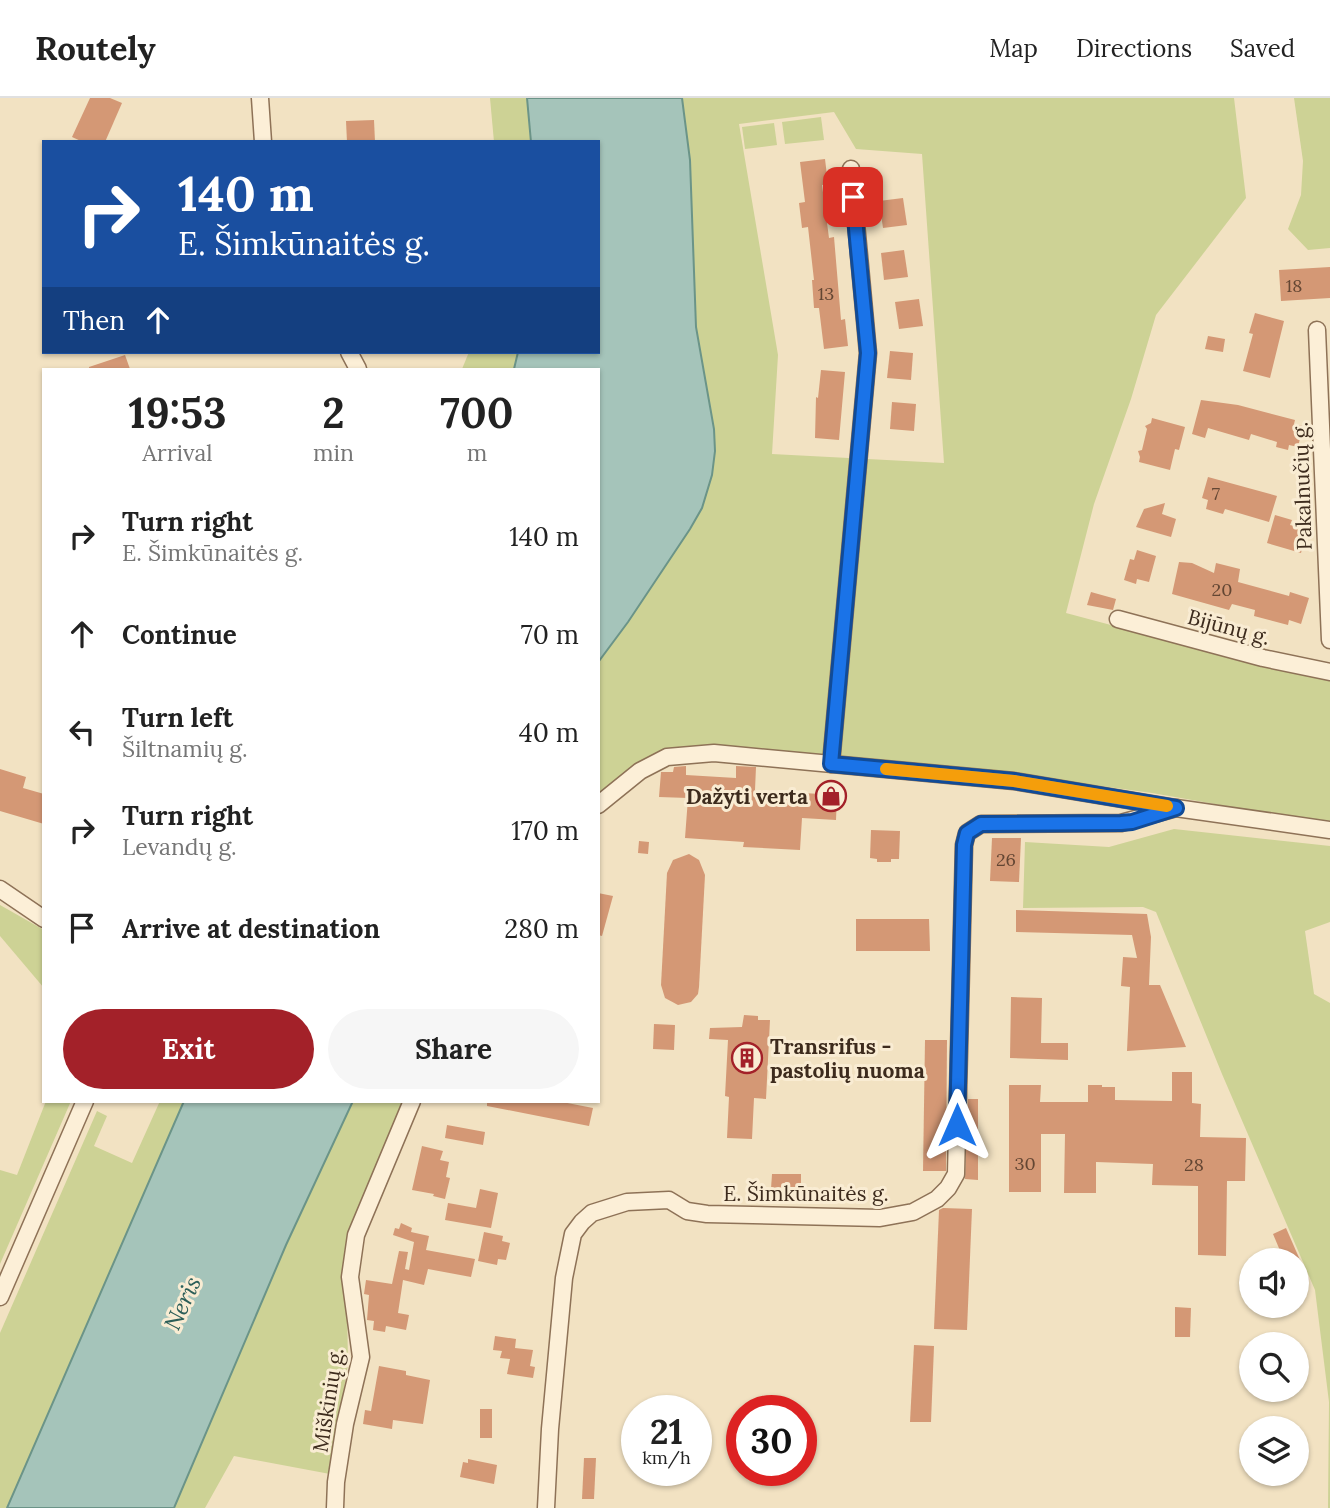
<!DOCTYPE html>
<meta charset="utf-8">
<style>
body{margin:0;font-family:Lora,serif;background:#f6f6f6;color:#222;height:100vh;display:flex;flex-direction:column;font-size:26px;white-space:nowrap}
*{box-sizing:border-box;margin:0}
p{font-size:23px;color:#767676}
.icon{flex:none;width:38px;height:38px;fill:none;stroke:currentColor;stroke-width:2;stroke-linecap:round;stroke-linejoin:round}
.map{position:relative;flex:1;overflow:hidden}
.side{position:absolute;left:42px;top:270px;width:558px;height:735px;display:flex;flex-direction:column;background:#fff;border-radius:0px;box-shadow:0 2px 5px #0004}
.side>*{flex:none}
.top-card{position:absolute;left:42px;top:42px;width:558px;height:214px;border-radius:0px;box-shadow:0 2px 5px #0004;background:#1a4fa0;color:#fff;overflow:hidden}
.controls{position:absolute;left:1239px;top:1150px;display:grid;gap:14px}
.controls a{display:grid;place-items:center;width:70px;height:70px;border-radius:50%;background:#fff;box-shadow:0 2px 5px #0004;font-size:35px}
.speed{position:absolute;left:621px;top:1297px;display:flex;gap:14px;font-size:35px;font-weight:700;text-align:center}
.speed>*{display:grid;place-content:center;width:91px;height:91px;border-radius:50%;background:#fff;box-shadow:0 2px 5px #0004;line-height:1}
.speed small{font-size:18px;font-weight:400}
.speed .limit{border:10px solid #d22;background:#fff;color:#111}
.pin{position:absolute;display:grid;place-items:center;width:60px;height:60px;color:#fff;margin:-30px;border-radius:14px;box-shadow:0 4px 10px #0006}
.me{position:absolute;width:77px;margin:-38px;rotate:0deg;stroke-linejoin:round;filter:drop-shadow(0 0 5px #0008)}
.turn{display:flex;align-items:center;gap:24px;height:147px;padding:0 21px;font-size:32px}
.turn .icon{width:91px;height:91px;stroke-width:2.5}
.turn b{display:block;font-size:49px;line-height:60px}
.then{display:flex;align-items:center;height:66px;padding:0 21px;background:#0003;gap:14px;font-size:26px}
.eta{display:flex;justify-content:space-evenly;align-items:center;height:119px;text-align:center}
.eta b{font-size:42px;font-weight:700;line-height:49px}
.button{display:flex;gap:14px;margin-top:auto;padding:14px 21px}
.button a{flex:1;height:80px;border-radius:42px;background:#a32129;color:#fff;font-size:28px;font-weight:700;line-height:80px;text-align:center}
.button a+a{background:#f6f6f6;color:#222}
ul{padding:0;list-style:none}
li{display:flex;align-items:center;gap:21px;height:98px;padding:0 21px}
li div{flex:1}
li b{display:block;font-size:26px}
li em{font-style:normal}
header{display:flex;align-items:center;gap:42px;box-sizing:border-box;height:98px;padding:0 35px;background:#fff;border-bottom:2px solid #e0e0e0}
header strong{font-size:33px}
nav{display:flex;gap:38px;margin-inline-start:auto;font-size:24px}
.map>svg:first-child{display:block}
</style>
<header>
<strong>Routely</strong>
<nav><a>Map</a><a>Directions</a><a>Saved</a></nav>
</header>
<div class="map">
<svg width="1330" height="1410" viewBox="0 0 1330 1410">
<rect width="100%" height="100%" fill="#f2e2c2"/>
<g fill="#cdd295" fill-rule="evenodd">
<polygon points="490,0 527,0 531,44 494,44"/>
<path d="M 682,0 L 1234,0 L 1246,100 L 1156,217 L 1131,301 L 1094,406 L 1066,515 L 1223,557 L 1330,582 L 1330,723 L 1255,713 L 1152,695 L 1020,677 L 753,652 L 632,671 L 599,694 L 599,563 L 628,524 L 690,431 L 702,410 L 712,377 L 714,331 L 696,229 L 690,62 ZM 834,14 L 856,51 L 922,56 L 944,365 L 772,356 L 778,257 L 739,26 Z"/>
<polygon points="1294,0 1330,0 1330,150 1308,152 1288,131 1301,97 1303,63"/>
<polygon points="821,19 824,42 785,46 782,24"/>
<polygon points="774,25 777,47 745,51 742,29"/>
<polygon points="469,254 518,254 514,271 462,271"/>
<polygon points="1174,731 1330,748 1330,824 1305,833 1314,896 1330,905 1330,1410 1328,1410 1329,1304 1315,1192 1222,976 1156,814 1143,809 1023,810 1025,744 1109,749"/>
<polygon points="0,807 44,832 44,890 0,838"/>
<polygon points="46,1003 71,1003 0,1166 0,1072 17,1077"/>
<polygon points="160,1003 184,1003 7,1410 0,1410 0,1235 97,1013 107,1018 94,1048 132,1065"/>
<polygon points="353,1003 408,1003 346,1148 348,1266 330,1376 234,1358 205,1410 174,1410 286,1147"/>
</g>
<g fill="#a5c4ba" stroke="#6b9488" stroke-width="2">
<polygon points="527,0 682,0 690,62 696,229 714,331 715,353 712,377 702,410 690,431 628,524 599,563 598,271 514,271 518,254 598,254 598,44 531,44"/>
<polygon points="184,1003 353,1003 286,1147 174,1410 7,1410"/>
</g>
<g fill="#d49875">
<polygon points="90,0 110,0 122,5 105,44 83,44 72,39"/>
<polygon points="374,22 375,44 347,44 346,23"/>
<polygon points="825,61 828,86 822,87 829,140 834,139 841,222 845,221 848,248 824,251 819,210 814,210 812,182 814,182 808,129 802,130 799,105 805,104 800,64"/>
<polygon points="903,100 907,127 883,130 879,103"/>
<polygon points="904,152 908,179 884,182 881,155"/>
<polygon points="1330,169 1330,200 1281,203 1279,172"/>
<polygon points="919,201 923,228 899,231 895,204"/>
<polygon points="1255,215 1284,223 1270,280 1243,273 1253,236 1249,235"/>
<polygon points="1208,238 1225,241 1223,254 1205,251"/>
<polygon points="890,253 913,255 911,282 887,280"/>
<polygon points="125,257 130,271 89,271 89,269"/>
<polygon points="821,272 845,274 839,342 815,340 816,299 818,300"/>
<polygon points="1201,302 1238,307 1295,322 1294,326 1303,328 1298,349 1289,347 1288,352 1276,349 1277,344 1251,336 1249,342 1208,330 1205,340 1192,336"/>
<polygon points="892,304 916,306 914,333 890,331"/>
<polygon points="1152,320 1185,329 1179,352 1175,351 1170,372 1139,364 1140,359 1138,353 1142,352 1147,331 1145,328 1151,325"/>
<polygon points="1208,379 1277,398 1269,424 1225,411 1223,416 1206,411 1208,402 1202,400"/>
<polygon points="1165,405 1162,416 1176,421 1171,439 1136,429 1144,411"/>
<polygon points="1275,417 1292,422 1290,427 1307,431 1301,455 1267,445"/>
<polygon points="1137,452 1156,458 1149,484 1137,481 1136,486 1124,482 1130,461 1134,462"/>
<polygon points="1179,464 1192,465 1214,475 1216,465 1240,471 1238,484 1289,498 1290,494 1309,500 1301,526 1289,522 1288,527 1254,518 1255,512 1232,506 1229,512 1172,496"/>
<polygon points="1091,494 1116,501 1113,512 1087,507"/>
<polygon points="686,668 686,677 736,680 736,668 756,669 755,692 837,697 836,722 802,720 800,752 743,749 744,744 685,740 688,700 659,699 661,674 673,674 674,669"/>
<polygon points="0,671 26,679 23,690 44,696 44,726 0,713"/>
<polygon points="871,732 900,733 899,761 891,761 891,764 877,764 877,761 870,760"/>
<polygon points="992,740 1021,740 1019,784 990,783"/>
<polygon points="639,743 649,744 648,756 638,755"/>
<polygon points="689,756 699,762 705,777 699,889 698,896 691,904 678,907 665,900 661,887 667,775 673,762"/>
<polygon points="598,795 613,798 602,838 598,837"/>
<polygon points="1016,812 1147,816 1151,839 1149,887 1160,887 1186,949 1127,953 1130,889 1121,888 1123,859 1137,860 1132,837 1016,834"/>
<polygon points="856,821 929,821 930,853 856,853"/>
<polygon points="1011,899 1042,900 1041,945 1068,945 1068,962 1010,960"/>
<polygon points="744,917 758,918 758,922 770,922 766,1001 754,1000 752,1041 727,1040 729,999 725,998 728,942 709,941 710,930 742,929"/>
<polygon points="654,926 675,927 674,952 653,951"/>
<polygon points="925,942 947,942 946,1073 923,1073"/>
<polygon points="1172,974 1192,974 1192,1005 1201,1006 1200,1039 1246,1040 1245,1083 1227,1083 1226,1158 1198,1157 1198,1088 1152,1087 1153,1066 1096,1064 1096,1095 1064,1095 1065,1036 1041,1036 1041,1094 1009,1094 1009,987 1041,987 1040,1004 1088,1004 1088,987 1102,987 1102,989 1115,989 1115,1002 1172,1003"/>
<polygon points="968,1001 978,1001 978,1082 965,1081"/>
<polygon points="487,1003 557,1003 593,1010 589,1028 487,1008"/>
<polygon points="447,1027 485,1034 483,1047 445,1040"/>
<polygon points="422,1048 443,1053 440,1062 449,1064 446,1079 450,1080 445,1101 433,1098 434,1096 412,1092"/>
<polygon points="772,1076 801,1076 801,1092 771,1091"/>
<polygon points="480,1091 498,1095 491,1130 445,1122 448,1105 476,1110"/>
<polygon points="943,1110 972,1111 967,1232 934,1231 939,1112"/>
<polygon points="401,1125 412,1130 411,1134 429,1138 426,1152 475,1161 471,1179 428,1171 424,1187 403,1182 398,1215 409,1217 406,1232 386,1228 385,1234 373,1232 374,1223 367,1222 369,1197 364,1196 366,1182 392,1186 399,1153 408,1154 405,1171 409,1172 414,1144 393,1137 395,1130 399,1131"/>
<polygon points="1286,1130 1300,1162 1284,1162 1273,1136"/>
<polygon points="484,1134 503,1138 502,1143 510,1145 506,1162 498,1161 497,1167 478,1163"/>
<polygon points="1175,1209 1191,1210 1190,1239 1175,1239"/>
<polygon points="495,1238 516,1241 515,1250 533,1252 530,1268 535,1269 533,1280 507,1276 510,1261 500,1260 502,1253 493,1252"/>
<polygon points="914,1247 934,1248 931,1324 910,1324"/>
<polygon points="379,1268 406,1273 406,1277 430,1282 423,1326 393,1322 392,1331 363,1326 365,1312 371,1313"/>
<rect x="480" y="1311" width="12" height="29"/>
<polygon points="584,1360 596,1360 594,1401 582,1401"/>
<polygon points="468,1361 497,1367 494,1386 460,1379 463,1364 468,1365"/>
</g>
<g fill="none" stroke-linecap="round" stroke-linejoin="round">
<g stroke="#8e7257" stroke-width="19">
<g id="street">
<polyline points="260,0 263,44"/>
<polyline points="1317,232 1330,542"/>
<polyline points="349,254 358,271"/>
<polyline points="1118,521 1263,560 1330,574"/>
<polyline points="831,666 868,255 851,71"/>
<polyline points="598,707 640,673 667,659 714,655 1014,683 1176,710 1330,732"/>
<polyline points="0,791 44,821"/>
<polyline points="0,1199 85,1003"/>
<polyline points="335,1410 336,1384 345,1326 361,1259 350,1179 356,1137 412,1003"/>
<polyline points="546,1410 550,1331 564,1180 573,1136 582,1124 592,1115 627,1104 669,1102 687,1113 707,1116 880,1120 913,1114 937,1101 948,1090 956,1076 964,747 967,735 981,726 1121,725 1176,710"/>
</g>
</g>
<use href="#street" stroke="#fcefd7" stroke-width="16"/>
</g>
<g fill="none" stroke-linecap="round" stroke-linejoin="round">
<g stroke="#114b97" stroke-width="18">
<polyline id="route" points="853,99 868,255 831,666 1014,683 1176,710 1132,724 1121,725 981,726 967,735 964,747 957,1027"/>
</g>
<use href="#route" stroke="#1a73e8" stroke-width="12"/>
<polyline stroke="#f59e0b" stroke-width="12" points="886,671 1014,683 1167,708"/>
</g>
<defs>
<g id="shop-ring" transform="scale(1.575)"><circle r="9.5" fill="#f9ecd3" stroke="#a32129" stroke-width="1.5"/><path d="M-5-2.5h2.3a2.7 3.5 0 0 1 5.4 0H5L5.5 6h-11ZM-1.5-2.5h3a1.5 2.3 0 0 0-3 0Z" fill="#a32129"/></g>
<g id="building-ring" transform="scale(1.575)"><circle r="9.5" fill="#f9ecd3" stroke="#a32129" stroke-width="1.5"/><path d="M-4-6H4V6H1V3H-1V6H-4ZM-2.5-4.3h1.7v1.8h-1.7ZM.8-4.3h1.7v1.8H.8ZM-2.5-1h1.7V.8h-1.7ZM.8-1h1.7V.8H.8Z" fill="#a32129"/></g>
</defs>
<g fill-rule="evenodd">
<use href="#shop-ring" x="831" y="698"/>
<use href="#building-ring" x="747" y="960"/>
</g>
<g text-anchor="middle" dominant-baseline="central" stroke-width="6" stroke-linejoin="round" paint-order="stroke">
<g font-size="18" fill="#634633">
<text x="1294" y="187">18</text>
<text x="826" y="195">13</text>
<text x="1216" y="395">7</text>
<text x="1222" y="491">20</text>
<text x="1006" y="761">26</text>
<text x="1025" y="1065">30</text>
<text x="1194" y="1066">28</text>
</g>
<g font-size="21" fill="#3d2b1d" stroke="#f9ecd3">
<text transform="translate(1302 388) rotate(-92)">Pakalnučių g.</text>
<text transform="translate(1229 529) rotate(15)">Bijūnų g.</text>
<text x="806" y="1095">E. Šimkūnaitės g.</text>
<text transform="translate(328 1302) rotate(-81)">Miškinių g.</text>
</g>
<g font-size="21" font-weight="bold" fill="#3d2b1d" stroke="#f9ecd3" text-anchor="end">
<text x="808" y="698">Dažyti verta</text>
<text x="770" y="948" text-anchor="start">Transrifus -<tspan x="770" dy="24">pastolių nuoma</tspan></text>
</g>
<g font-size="23" font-style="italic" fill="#2b5e58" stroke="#f9ecd3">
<text transform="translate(182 1205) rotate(-65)">Neris</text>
</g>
</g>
</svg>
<div class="controls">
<a><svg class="icon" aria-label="sound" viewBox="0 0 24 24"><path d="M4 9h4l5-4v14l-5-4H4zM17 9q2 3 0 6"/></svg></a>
<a><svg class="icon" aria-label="search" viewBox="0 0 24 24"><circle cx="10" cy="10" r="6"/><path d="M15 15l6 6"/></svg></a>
<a><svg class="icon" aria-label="layers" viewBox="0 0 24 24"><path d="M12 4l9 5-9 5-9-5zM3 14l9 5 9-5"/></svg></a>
</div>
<div class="speed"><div>21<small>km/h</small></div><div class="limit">30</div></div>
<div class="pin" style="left:853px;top:99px;background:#d93025"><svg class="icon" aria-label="arrive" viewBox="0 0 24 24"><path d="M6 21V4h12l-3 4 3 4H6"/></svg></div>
<svg class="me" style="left:957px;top:1027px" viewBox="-20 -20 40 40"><path d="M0-17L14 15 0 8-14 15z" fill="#1a73e8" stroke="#fff" stroke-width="4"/></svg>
<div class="top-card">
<div class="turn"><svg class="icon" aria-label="right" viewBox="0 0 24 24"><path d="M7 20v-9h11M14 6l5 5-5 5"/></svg><div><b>140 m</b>E. Šimkūnaitės g.</div></div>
<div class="then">Then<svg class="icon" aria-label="ahead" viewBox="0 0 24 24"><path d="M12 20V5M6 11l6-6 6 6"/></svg></div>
</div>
<section class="side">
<div class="eta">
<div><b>19:53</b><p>Arrival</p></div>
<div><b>2</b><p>min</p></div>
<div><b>700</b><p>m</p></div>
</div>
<ul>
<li><svg class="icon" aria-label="right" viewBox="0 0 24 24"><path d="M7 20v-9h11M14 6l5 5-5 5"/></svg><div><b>Turn right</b><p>E. Šimkūnaitės g.</p></div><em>140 m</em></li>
<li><svg class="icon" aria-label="ahead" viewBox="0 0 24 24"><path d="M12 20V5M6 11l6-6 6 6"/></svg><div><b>Continue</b></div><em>70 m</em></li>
<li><svg class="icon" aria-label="left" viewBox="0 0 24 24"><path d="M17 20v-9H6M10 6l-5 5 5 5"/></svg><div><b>Turn left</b><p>Šiltnamių g.</p></div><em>40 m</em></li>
<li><svg class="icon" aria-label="right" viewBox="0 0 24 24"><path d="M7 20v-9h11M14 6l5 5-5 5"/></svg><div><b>Turn right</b><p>Levandų g.</p></div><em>170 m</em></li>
<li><svg class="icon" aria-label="arrive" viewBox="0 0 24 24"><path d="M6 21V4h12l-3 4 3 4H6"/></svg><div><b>Arrive at destination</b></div><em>280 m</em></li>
</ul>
<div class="button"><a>Exit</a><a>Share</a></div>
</section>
</div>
